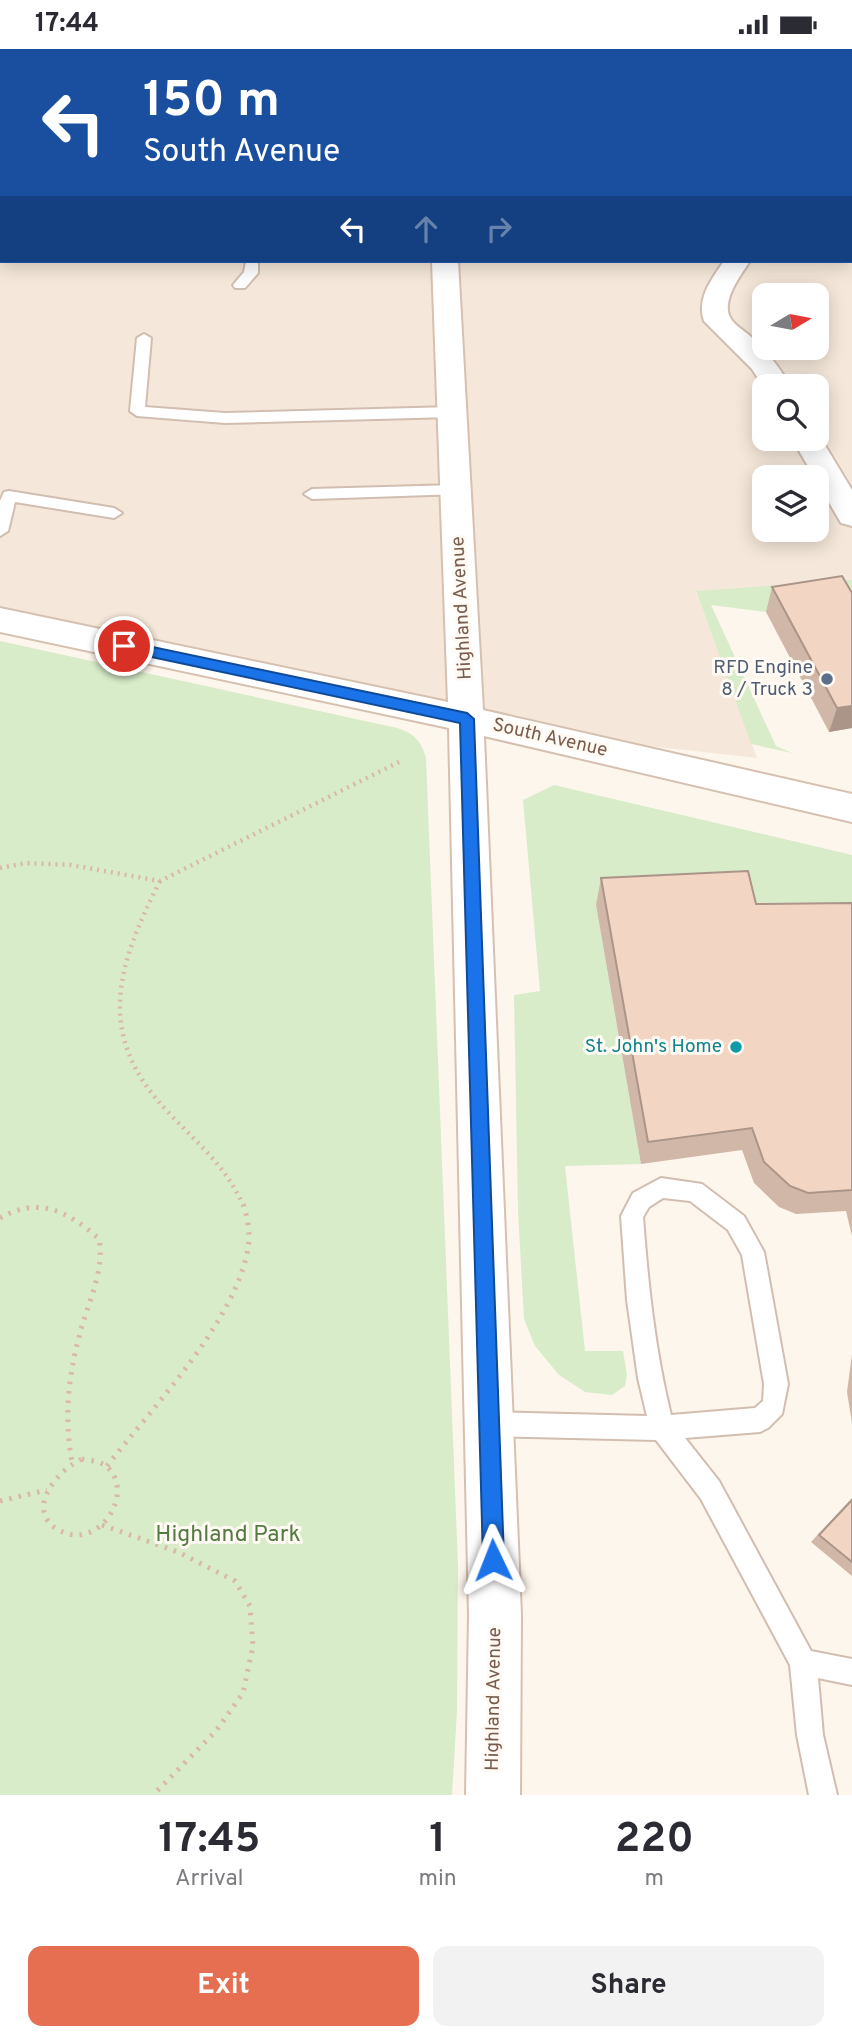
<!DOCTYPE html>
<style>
body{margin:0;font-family:Overpass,sans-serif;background:#f2f2f3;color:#2b2b33;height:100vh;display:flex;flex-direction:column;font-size:26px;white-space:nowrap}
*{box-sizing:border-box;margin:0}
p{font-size:23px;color:#7c7c81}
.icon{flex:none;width:38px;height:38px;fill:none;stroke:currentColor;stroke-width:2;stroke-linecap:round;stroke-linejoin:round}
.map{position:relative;height:1746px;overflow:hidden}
.details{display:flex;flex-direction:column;background:#fff;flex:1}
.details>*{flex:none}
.guide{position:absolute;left:0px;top:0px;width:852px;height:214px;box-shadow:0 4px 18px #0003;background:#1a4fa0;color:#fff;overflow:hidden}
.needle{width:46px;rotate:80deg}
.tools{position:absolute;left:752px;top:234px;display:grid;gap:14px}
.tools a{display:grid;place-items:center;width:77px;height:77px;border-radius:14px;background:#fff;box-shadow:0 4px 18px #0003;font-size:35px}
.pin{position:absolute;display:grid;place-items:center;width:60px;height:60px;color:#fff;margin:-30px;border:4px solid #fff;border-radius:50%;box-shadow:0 2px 7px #0007}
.me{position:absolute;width:77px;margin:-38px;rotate:358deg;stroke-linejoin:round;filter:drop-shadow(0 0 5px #0008)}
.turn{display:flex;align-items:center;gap:24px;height:147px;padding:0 28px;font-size:32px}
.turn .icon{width:91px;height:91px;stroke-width:2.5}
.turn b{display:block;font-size:49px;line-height:60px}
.lanes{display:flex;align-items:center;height:66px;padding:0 28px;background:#0003;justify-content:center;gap:35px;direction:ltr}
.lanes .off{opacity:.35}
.eta{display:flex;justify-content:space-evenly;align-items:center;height:119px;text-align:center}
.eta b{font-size:42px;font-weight:700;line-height:49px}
.button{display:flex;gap:14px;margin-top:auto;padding:14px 28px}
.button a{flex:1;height:80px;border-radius:14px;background:#e76f51;color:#fff;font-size:28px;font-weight:700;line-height:80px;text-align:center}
.button a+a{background:#f2f2f3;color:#2b2b33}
.status{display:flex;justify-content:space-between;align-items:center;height:49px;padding:0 35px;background:#fff;direction:ltr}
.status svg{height:19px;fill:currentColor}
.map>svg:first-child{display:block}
</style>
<div class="status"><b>17:44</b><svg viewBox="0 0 49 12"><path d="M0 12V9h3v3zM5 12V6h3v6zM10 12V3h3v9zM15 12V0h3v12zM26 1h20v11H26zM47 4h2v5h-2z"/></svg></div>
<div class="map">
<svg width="852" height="1746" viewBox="0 0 852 1746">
<rect width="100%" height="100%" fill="#fdf6ec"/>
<path fill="#f5e8da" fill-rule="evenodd" d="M 0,0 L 545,2 L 2,2 L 2,212 L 850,212 L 852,45 L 852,531 L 696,543 L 757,709 L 523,683 L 0,571 ZM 765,247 L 817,247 L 817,299 L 765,299 ZM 765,338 L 817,338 L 817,390 L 765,390 ZM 765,429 L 817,429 L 817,481 L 765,481 Z"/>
<g fill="#d8ecc9">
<polygon points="852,531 852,583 766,563 711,556 776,697 792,704 751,695 696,542"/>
<path d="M 0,592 L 397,679 C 414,684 421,692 426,709 L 458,1516 L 457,1662 L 452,1746 L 0,1746 Z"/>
<polygon points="554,736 852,806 852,895 596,856 641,1115 565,1117 585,1302 623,1302 627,1326 625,1337 612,1346 585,1343 559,1326 535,1297 524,1270 518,1162 514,946 540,942 523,751"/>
</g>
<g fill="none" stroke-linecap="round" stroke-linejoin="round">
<g stroke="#d1beb0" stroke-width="4">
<g id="lane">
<polygon points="678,0 701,0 702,2 680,2"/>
<rect x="850" y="19" width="2" height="6"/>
<polygon points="246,212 258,212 258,224 245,239 235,239 233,236 244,223"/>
<polygon points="144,285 151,289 145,358 225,364 452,358 459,363 452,368 225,374 137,367 130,362 137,289"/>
<polygon points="456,436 461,437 464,441 461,445 312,450 304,445 312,440"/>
<polygon points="9,442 114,459 122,464 114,469 15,453 8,482 0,487 0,452 4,443"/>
<path d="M 661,1129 L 702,1135 L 744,1167 L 764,1203 L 788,1335 L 782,1365 L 768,1379 L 760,1383 L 685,1389 L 719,1432 L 811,1602 L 852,1610 L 852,1636 L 818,1629 L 823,1686 L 837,1746 L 809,1746 L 797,1686 L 790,1616 L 701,1450 L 656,1391 L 489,1387 L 481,1383 L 477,1375 L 481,1367 L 489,1363 L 647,1367 L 638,1329 L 627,1251 L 621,1167 L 633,1144 ZM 663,1149 L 690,1152 L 728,1181 L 742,1206 L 764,1335 L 763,1352 L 755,1359 L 671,1366 C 655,1301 648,1235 643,1168 L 649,1158 Z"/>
</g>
</g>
<g stroke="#d1beb0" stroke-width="4">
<g id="street">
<rect x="57" y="0" width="22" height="2"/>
<path d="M 724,212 L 750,212 C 741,226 726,245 728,262 C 729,273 742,280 749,286 C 767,301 779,318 791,338 L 765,338 L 765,341 L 752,320 L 704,272 C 696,249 712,230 724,212 Z"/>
<polygon points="817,383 852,441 852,477 841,474 817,433 817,429 815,429 792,390 817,390"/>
</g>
</g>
<g stroke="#d6c0b0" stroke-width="4">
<g id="secondary">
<rect x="423" y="0" width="22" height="2"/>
<polygon points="432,212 458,212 483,661 852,745 852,773 484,687 521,1566 520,1746 466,1746 469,1566 449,679 0,583 0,559 448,653"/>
</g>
</g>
<g stroke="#dad1cd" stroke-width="4">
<g id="primary">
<polygon points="522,0 555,0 556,2 523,2"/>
<rect x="850" y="38" width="2" height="14"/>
</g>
</g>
<g stroke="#d9b8a5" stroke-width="4.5" stroke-dasharray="2 5" stroke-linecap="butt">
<polyline points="0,819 26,814 71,816 160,832 399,713"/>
<path d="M 160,832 C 117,917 94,986 168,1063 C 196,1093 225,1116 242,1154"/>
</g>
<g stroke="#d9b8a5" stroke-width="5" stroke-dasharray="2.5 7" stroke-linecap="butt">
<path d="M 0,1169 C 39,1147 68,1162 99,1190 C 105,1221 88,1254 80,1284 C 68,1328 64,1368 72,1413"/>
<path d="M 82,1410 C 88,1411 97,1412 103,1415 C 140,1439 99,1506 57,1480 C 24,1460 59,1420 82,1410 Z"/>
<path d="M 107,1417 C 152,1359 236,1272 248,1199 C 251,1185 247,1165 242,1152"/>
<polyline points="0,1452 47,1441"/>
<polyline points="102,1476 178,1503 235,1532 250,1557 253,1597 243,1644 216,1682 153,1746"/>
</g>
<use href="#lane" fill="#fff" fill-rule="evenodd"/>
<use href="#street" fill="#fff" fill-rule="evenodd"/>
<use href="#secondary" fill="#fff" fill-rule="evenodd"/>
<use href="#primary" fill="#fbd9a5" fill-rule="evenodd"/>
</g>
<g fill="#d1b7a8">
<polygon points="772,538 852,544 852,679 829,683 766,563"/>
<polygon points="601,829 756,855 852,854 852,1187 846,1162 796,1165 779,1158 754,1134 742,1101 641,1115 596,856"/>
<polygon points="852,1305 852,1374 847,1343"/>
<polygon points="852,1449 852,1527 811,1493"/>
</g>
<polygon fill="#aa9588" points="852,657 852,679 829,683 837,659"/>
<g fill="#f3d5c3" stroke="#aa9588" stroke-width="2">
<polygon points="842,527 852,544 852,657 837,659 772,538"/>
<polygon points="748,822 756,855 852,854 852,1141 808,1144 790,1137 764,1113 752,1079 648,1093 601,829"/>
<polygon points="852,1451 852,1513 819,1486"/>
</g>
<polygon fill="#1a73e8" stroke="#114b97" stroke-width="2" points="124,592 467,664 474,670 504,1511 501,1519 493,1522 486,1519 483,1511 460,674 119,601 117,597"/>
<circle fill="#5c6f8a" stroke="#fffaf3" stroke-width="2.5" cx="827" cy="630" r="7"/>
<circle fill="#0f9aa8" stroke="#fffaf3" stroke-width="2.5" cx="736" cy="998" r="7"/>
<g text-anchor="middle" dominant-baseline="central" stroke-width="6" stroke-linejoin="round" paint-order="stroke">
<g font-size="19" fill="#7a5c4d" stroke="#fffaf3">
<text transform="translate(462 559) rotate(-93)">Highland Avenue</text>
<text transform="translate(550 689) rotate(13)">South Avenue</text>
<text transform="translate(494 1650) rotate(-89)">Highland Avenue</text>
</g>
<g font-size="19" fill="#4e5e75" stroke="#fffaf3" text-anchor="end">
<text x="813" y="619">RFD Engine<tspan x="813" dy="22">8 / Truck 3</tspan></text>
</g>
<g font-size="19" fill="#0d838f" stroke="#fffaf3" text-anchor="end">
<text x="722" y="998">St. John's Home</text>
</g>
<g font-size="23" fill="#537a41" stroke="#fffaf3">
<text x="228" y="1486">Highland Park</text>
</g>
</g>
</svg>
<div class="tools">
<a><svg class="needle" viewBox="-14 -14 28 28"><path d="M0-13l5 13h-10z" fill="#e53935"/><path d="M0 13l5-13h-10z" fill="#7c7c81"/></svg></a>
<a><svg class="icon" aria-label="search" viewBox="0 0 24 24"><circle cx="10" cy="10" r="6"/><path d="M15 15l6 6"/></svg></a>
<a><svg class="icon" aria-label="layers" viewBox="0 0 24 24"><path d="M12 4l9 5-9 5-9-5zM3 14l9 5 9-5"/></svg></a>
</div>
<div class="pin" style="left:124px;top:597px;background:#d93025"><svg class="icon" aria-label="arrive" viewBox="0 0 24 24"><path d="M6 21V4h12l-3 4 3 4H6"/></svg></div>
<svg class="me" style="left:493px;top:1511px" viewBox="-20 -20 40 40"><path d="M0-17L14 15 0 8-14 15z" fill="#1a73e8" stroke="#fff" stroke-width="4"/></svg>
<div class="guide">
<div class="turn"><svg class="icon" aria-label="left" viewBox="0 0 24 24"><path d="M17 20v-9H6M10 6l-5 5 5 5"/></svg><div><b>150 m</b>South Avenue</div></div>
<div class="lanes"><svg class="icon" aria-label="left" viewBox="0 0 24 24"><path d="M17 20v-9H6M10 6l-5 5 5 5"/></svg><svg class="icon off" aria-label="ahead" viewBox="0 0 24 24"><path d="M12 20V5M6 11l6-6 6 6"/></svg><svg class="icon off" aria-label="right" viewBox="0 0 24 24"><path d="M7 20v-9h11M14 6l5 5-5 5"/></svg></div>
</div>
</div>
<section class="details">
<div class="eta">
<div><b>17:45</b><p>Arrival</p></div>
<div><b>1</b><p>min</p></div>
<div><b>220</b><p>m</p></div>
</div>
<div class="button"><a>Exit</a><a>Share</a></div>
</section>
